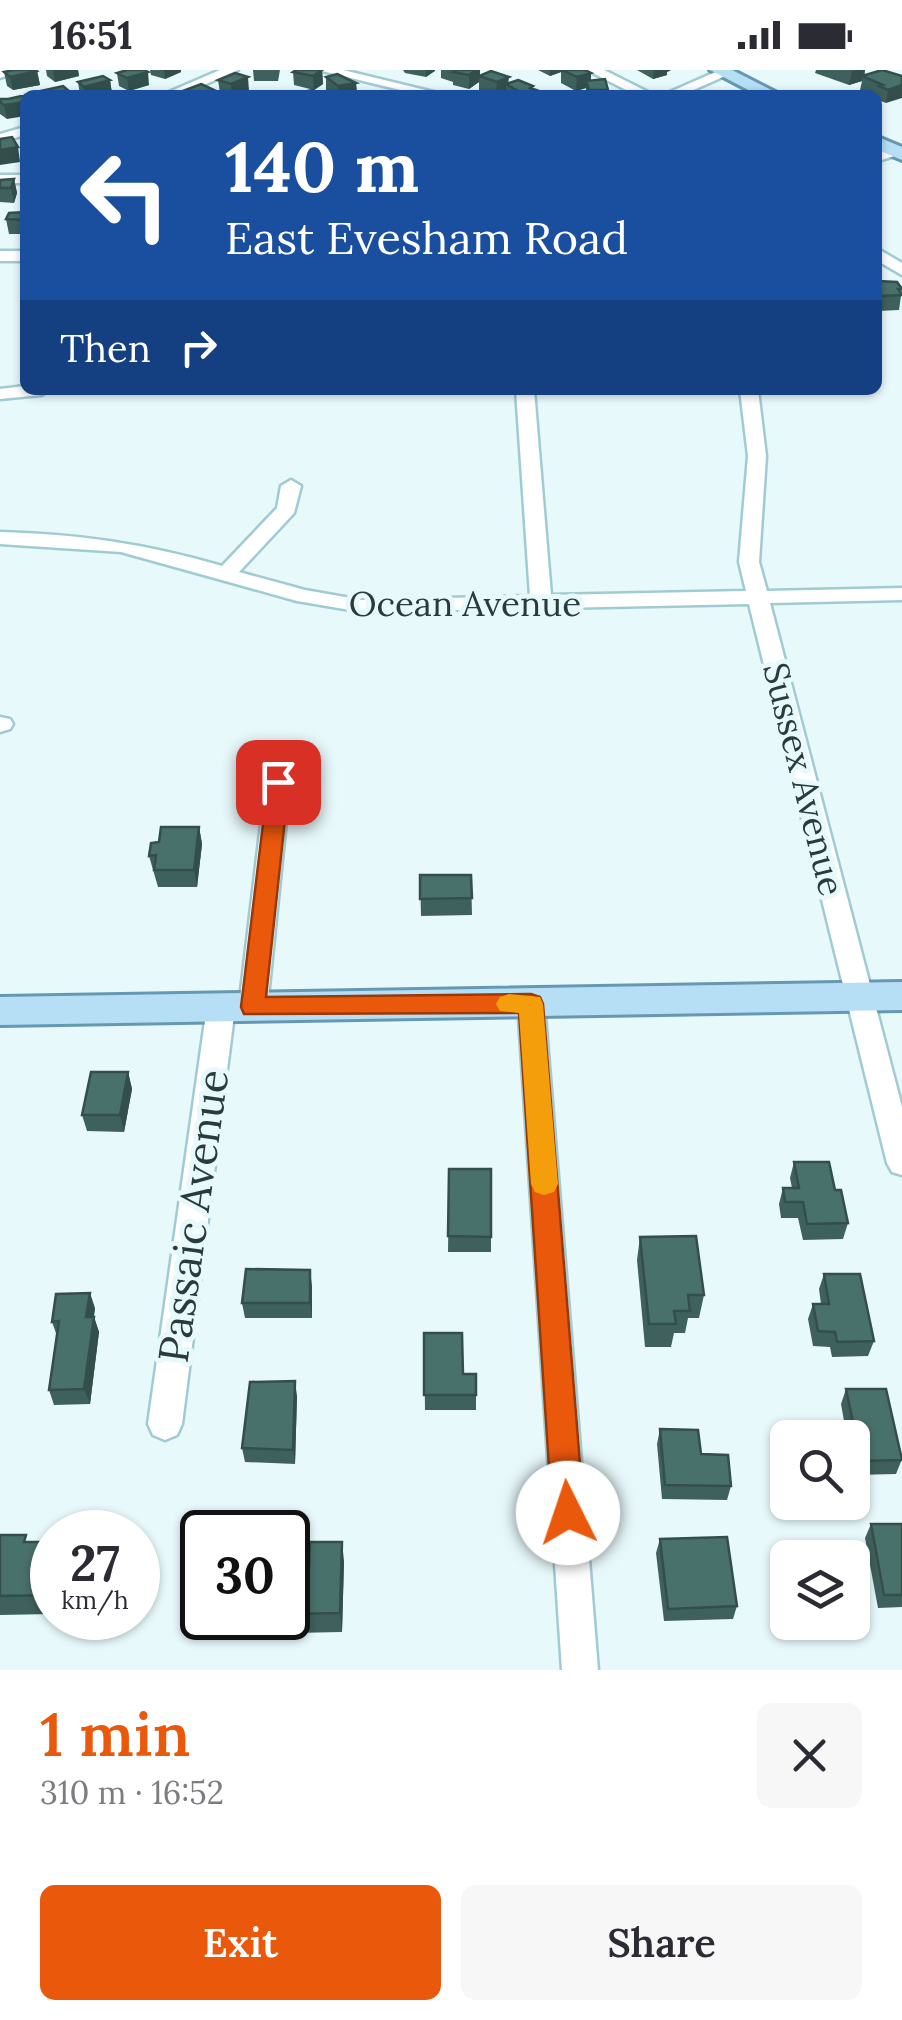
<!DOCTYPE html>
<meta charset="utf-8">
<style>
body{margin:0;font-family:Lora,serif;background:#f7f7f7;color:#2b2b33;height:100vh;display:flex;flex-direction:column;font-size:38px;white-space:nowrap}
*{box-sizing:border-box;margin:0}
p{font-size:32px;color:#7c7c81}
.icon{flex:none;width:55px;height:55px;fill:none;stroke:currentColor;stroke-width:2;stroke-linecap:round;stroke-linejoin:round}
.map{position:relative;height:1600px;overflow:hidden}
.sheet{display:flex;flex-direction:column;background:#fff;flex:1}
.sheet>*{flex:none}
.banner{position:absolute;left:20px;top:20px;width:862px;height:305px;border-radius:15px;box-shadow:0 2px 8px #0004;background:#1a4fa0;color:#fff;overflow:hidden}
.controls{position:absolute;left:770px;top:1350px;display:grid;gap:20px}
.controls a{display:grid;place-items:center;width:100px;height:100px;border-radius:15px;background:#fff;box-shadow:0 2px 8px #0004;font-size:50px}
.speed{position:absolute;left:30px;top:1440px;display:flex;gap:20px;font-size:50px;font-weight:700;text-align:center}
.speed>*{display:grid;place-content:center;width:130px;height:130px;border-radius:50%;background:#fff;box-shadow:0 2px 8px #0004;line-height:1}
.speed small{font-size:25px;font-weight:400}
.speed .limit{border:5px solid #111;border-radius:15px;background:#fff;color:#111}
.pin{position:absolute;display:grid;place-items:center;width:85px;height:85px;color:#fff;margin:-42px;border-radius:20px;box-shadow:0 5px 15px #0006}
.me{position:absolute;width:110px;margin:-55px;rotate:356deg;stroke-linejoin:round;filter:drop-shadow(0 0 8px #0008)}
.turn{display:flex;align-items:center;gap:35px;height:210px;padding:0 40px;font-size:45px}
.turn .icon{width:130px;height:130px;stroke-width:2.5}
.turn b{display:block;font-size:70px;line-height:85px}
.then{display:flex;align-items:center;height:95px;padding:0 40px;background:#0003;gap:20px;font-size:38px}
.round{display:grid;place-items:center;flex:none;width:105px;height:105px;border-radius:15px;background:#f7f7f7}
.summary{display:flex;align-items:center;justify-content:space-between;height:170px;padding:0 40px}
h1{font-size:60px;font-weight:600;line-height:75px;color:#ea580c}
.primary-button{display:flex;gap:20px;margin-top:auto;padding:20px 40px}
.primary-button a{flex:1;height:115px;border-radius:15px;background:#ea580c;color:#fff;font-size:40px;font-weight:600;line-height:115px;text-align:center}
.primary-button a+a{background:#f7f7f7;color:#2b2b33}
.status{display:flex;justify-content:space-between;align-items:center;height:70px;padding:0 50px;background:#fff;direction:ltr}
.status svg{height:28px;fill:currentColor}
.map>svg:first-child{display:block}
</style>
<div class="status"><b>16:51</b><svg viewBox="0 0 49 12"><path d="M0 12V9h3v3zM5 12V6h3v6zM10 12V3h3v9zM15 12V0h3v12zM26 1h20v11H26zM47 4h2v5h-2z"/></svg></div>
<div class="map">
<svg width="902" height="1600" viewBox="0 0 902 1600">
<rect width="100%" height="100%" fill="#e8f9fc"/>
<g fill="none" stroke-linecap="round" stroke-linejoin="round">
<g stroke="#a1cbd3" stroke-width="5">
<g id="minor">
<polygon points="0,0 23,0 0,8"/>
<polygon points="220,0 238,0 181,25 162,25"/>
<polygon points="318,0 343,0 446,25 421,25"/>
<polygon points="587,0 604,0 654,25 636,25"/>
<polygon points="720,0 732,3 682,25 663,25"/>
<polygon points="25,57 25,65 0,72 0,64"/>
<polygon points="896,77 901,78 901,84 878,91 878,82"/>
<rect x="0" y="105" width="25" height="8"/>
<polygon points="878,179 902,193 902,205 878,191"/>
<rect x="0" y="181" width="25" height="10"/>
<polygon points="25,316 25,320 50,320 41,325 0,329 0,319"/>
<path d="M 516,320 L 534,320 L 551,525 L 746,521 L 739,492 L 748,386 L 740,320 L 758,320 L 766,386 L 759,492 L 767,521 L 902,518 L 902,530 L 770,533 L 902,1037 L 902,1105 L 892,1102 L 887,1093 L 749,534 L 362,542 L 297,531 L 121,482 L 0,474 L 0,462 C 78,464 147,474 222,496 L 277,438 L 281,416 L 291,410 L 301,416 L 294,443 L 239,502 L 305,520 L 362,530 L 530,526 Z"/>
<polygon points="0,647 10,649 13,654 10,659 0,662"/>
<polygon points="278,704 290,712 267,937 263,944 253,948 243,944 239,937 266,712"/>
<polygon points="531,923 541,926 544,933 598,1600 562,1600 518,933 521,926"/>
<polygon points="221,926 231,930 235,937 182,1354 177,1365 165,1370 153,1365 148,1354 207,937 211,930"/>
</g>
</g>
<g stroke="#6698b2" stroke-width="6">
<g id="major">
<polygon points="710,0 732,0 781,25 758,25"/>
<polygon points="878,67 902,77 902,90 878,80"/>
<polygon points="902,912 902,940 0,955 0,927"/>
</g>
</g>
<use href="#minor" fill="#fff" fill-rule="evenodd"/>
<use href="#major" fill="#b6dff6" fill-rule="evenodd"/>
</g>
<g fill="#3f615d">
<polygon points="46,0 78,0 79,6 55,12 47,6"/>
<polygon points="150,0 181,0 181,2 165,9 151,5"/>
<polygon points="253,0 280,0 278,11 254,11"/>
<polygon points="322,0 323,14 314,20 294,15 293,2"/>
<polygon points="403,0 435,0 426,7 405,3"/>
<polygon points="441,0 480,0 480,6 533,19 536,25 506,25 506,21 495,25 479,20 479,12 469,19 453,15 453,12 441,8"/>
<polygon points="538,0 585,0 591,3 591,10 608,20 608,25 586,25 586,18 576,21 561,13 561,2 550,6"/>
<polygon points="637,0 671,0 667,2 667,5 653,9"/>
<polygon points="816,0 865,0 864,6 902,6 886,33 878,30 878,25 873,25 860,20 862,11 849,15 815,3"/>
<polygon points="37,1 40,15 13,20 7,16 4,2"/>
<polygon points="117,3 149,15 129,21 119,16"/>
<polygon points="326,7 356,13 357,25 332,25 326,20"/>
<polygon points="110,10 112,24 80,25 78,12"/>
<polygon points="218,10 249,21 238,25 220,23"/>
<polygon points="0,29 8,29 7,49 0,44"/>
<polygon points="14,109 17,123 14,133 0,132 0,110"/>
<polygon points="25,142 25,164 9,164 6,149"/>
<polygon points="878,211 902,219 899,240 878,241"/>
<polygon points="199,757 202,774 197,817 158,817 149,786 159,772"/>
<polygon points="420,805 471,805 472,845 421,846"/>
<polygon points="128,1002 132,1019 124,1062 87,1061 82,1045"/>
<polygon points="794,1092 835,1120 848,1153 843,1169 803,1170 798,1148 781,1148 779,1134 783,1118 792,1118 790,1108"/>
<polygon points="449,1099 491,1167 491,1182 448,1182"/>
<polygon points="640,1167 704,1225 699,1248 688,1248 685,1263 674,1263 671,1277 645,1277 637,1190"/>
<polygon points="824,1204 874,1271 868,1286 832,1287 830,1277 813,1276 808,1249 813,1234 821,1234 819,1219"/>
<polygon points="312,1216 312,1248 245,1248 242,1233"/>
<polygon points="95,1238 94,1247 99,1262 90,1334 54,1335 49,1320 57,1266 52,1252"/>
<polygon points="424,1263 463,1304 476,1304 476,1340 425,1340"/>
<polygon points="846,1319 902,1389 896,1404 855,1405 852,1393 852,1368 847,1368 841,1334"/>
<polygon points="297,1326 295,1394 245,1392 242,1378"/>
<polygon points="660,1359 701,1384 731,1416 727,1430 662,1429 657,1374"/>
<polygon points="871,1454 902,1454 902,1537 878,1538 865,1468"/>
<polygon points="0,1465 29,1472 52,1472 52,1544 0,1545"/>
<polygon points="660,1469 737,1536 733,1549 664,1551 656,1483"/>
<polygon points="344,1491 342,1562 244,1564 239,1548 288,1548 288,1496"/>
</g>
<g fill="#334f4c">
<polygon points="53,0 78,0 79,6 55,12"/>
<polygon points="164,0 181,0 181,2 165,9"/>
<polygon points="322,0 323,14 314,20 313,6"/>
<polygon points="426,0 435,0 435,1 426,7"/>
<polygon points="476,0 480,0 479,12 469,19 469,5"/>
<polygon points="550,0 562,0 561,2 550,6"/>
<polygon points="654,0 671,0 667,2 667,5 653,9"/>
<polygon points="856,0 865,0 864,7 862,6 862,11 849,15 852,1"/>
<polygon points="37,1 40,15 13,20 10,7"/>
<polygon points="148,2 149,15 129,21 127,8"/>
<polygon points="591,3 591,16 586,11 586,18 576,21 577,7"/>
<polygon points="248,7 249,21 238,25 232,25 231,14"/>
<polygon points="509,7 508,15 506,14 506,21 496,25 497,12"/>
<polygon points="110,10 112,24 85,25 84,17"/>
<polygon points="356,13 357,25 338,25 338,16"/>
<polygon points="902,15 902,28 886,33 888,20"/>
<polygon points="214,20 214,25 198,25"/>
<polygon points="25,32 25,46 7,49 4,35"/>
<polygon points="18,77 20,92 0,95 0,80"/>
<polygon points="14,109 17,123 14,133 11,118"/>
<polygon points="199,757 202,774 197,817 194,800"/>
<polygon points="128,1002 132,1019 124,1062 120,1045"/>
<polygon points="310,1200 312,1216 312,1248 310,1233"/>
<polygon points="90,1223 95,1238 91,1263 86,1247"/>
<polygon points="94,1247 99,1262 90,1334 84,1319"/>
<polygon points="295,1311 297,1326 295,1394 293,1380"/>
<polygon points="342,1472 344,1491 342,1562 340,1543"/>
<polygon points="52,1499 52,1534 48,1525"/>
</g>
<g fill="#49716c" stroke="#334f4c" stroke-width="2.5">
<polygon points="13,0 36,0 37,1 10,7 4,2"/>
<polygon points="127,0 144,0 148,2 127,8 117,3"/>
<polygon points="296,0 322,0 313,6 293,2"/>
<polygon points="456,0 476,0 469,5 453,2"/>
<polygon points="562,0 585,0 591,3 577,7"/>
<polygon points="882,0 902,6 902,15 888,20 879,16 883,15 862,6"/>
<polygon points="491,1 509,7 497,12 479,6"/>
<polygon points="235,3 248,7 231,14 218,10"/>
<polygon points="337,4 356,13 338,16 326,7"/>
<polygon points="103,6 110,10 84,17 78,12"/>
<polygon points="605,9 608,20 589,20 586,11"/>
<polygon points="518,10 533,16 530,18 536,20 525,25 506,14"/>
<polygon points="201,14 214,20 198,25 191,25 183,21"/>
<polygon points="63,16 70,22 56,25 46,25 41,21"/>
<polygon points="313,20 321,25 290,24"/>
<polygon points="25,25 25,32 4,35 0,32 0,29 8,29 26,25 27,25"/>
<polygon points="12,67 18,77 0,80 0,69"/>
<polygon points="14,109 11,118 0,118 0,110"/>
<polygon points="25,142 25,150 6,149 9,143"/>
<polygon points="878,211 897,212 902,219 898,219 902,225 881,226 878,220"/>
<polygon points="161,757 199,757 194,800 154,800 156,785 149,786 151,773 159,772"/>
<polygon points="420,805 471,805 472,828 420,829"/>
<polygon points="91,1002 128,1002 120,1045 82,1045"/>
<polygon points="794,1092 829,1092 835,1120 841,1120 848,1153 807,1154 803,1132 785,1132 783,1118 799,1118"/>
<polygon points="449,1099 491,1099 491,1167 448,1166"/>
<polygon points="696,1166 704,1225 688,1225 690,1241 674,1241 676,1254 649,1254 640,1167"/>
<polygon points="246,1199 310,1200 310,1233 242,1233"/>
<polygon points="824,1204 860,1204 874,1271 837,1272 835,1262 818,1261 813,1234 829,1234"/>
<polygon points="90,1223 86,1247 94,1247 84,1319 49,1320 59,1251 52,1252 56,1224"/>
<polygon points="424,1263 462,1263 463,1304 476,1304 476,1325 424,1325"/>
<polygon points="295,1311 293,1380 242,1378 250,1312"/>
<polygon points="846,1319 886,1319 902,1390 861,1391"/>
<polygon points="660,1359 698,1360 701,1384 728,1385 731,1416 665,1415"/>
<polygon points="871,1454 902,1454 902,1525 884,1525"/>
<polygon points="0,1465 26,1465 24,1472 52,1472 52,1499 48,1525 0,1526"/>
<polygon points="727,1467 737,1536 668,1539 660,1469"/>
<polygon points="310,1472 342,1472 340,1543 288,1544 288,1496 309,1496"/>
</g>
<polygon fill="#ea580c" stroke="#983908" stroke-width="2.5" points="278,704 289,712 266,927 531,924 540,927 543,934 584,1443 579,1454 568,1459 557,1454 552,1443 519,943 244,944 241,937 268,712"/>
<polygon fill="#f59e0b" points="509,924 540,927 543,934 558,1114 554,1122 544,1125 535,1122 531,1114 519,943 500,941 496,934 500,927"/>
<g text-anchor="middle" dominant-baseline="central" stroke-width="10" stroke-linejoin="round" paint-order="stroke">
<g font-size="35" fill="#2a3b3e" stroke="#e8f9fc">
<text x="465" y="533">Ocean Avenue</text>
<text transform="translate(804 709) rotate(76)">Sussex Avenue</text>
</g>
<g font-size="42" fill="#2a3b3e" stroke="#e8f9fc">
<text transform="translate(193 1146) rotate(-82)">Passaic Avenue</text>
</g>
</g>
</svg>
<div class="controls">
<a><svg class="icon" aria-label="search" viewBox="0 0 24 24"><circle cx="10" cy="10" r="6"/><path d="M15 15l6 6"/></svg></a>
<a><svg class="icon" aria-label="layers" viewBox="0 0 24 24"><path d="M12 4l9 5-9 5-9-5zM3 14l9 5 9-5"/></svg></a>
</div>
<div class="speed"><div>27<small>km/h</small></div><div class="limit">30</div></div>
<div class="pin" style="left:278px;top:712px;background:#d93025"><svg class="icon" aria-label="arrive" viewBox="0 0 24 24"><path d="M6 21V4h12l-3 4 3 4H6"/></svg></div>
<svg class="me" style="left:568px;top:1443px" viewBox="-20 -20 40 40"><circle r="19" fill="#fff"/><path d="M0-13L10 11 0 6-10 11z" fill="#ea580c"/></svg>
<div class="banner">
<div class="turn"><svg class="icon" aria-label="left" viewBox="0 0 24 24"><path d="M17 20v-9H6M10 6l-5 5 5 5"/></svg><div><b>140 m</b>East Evesham Road</div></div>
<div class="then">Then<svg class="icon" aria-label="right" viewBox="0 0 24 24"><path d="M7 20v-9h11M14 6l5 5-5 5"/></svg></div>
</div>
</div>
<section class="sheet">
<div class="summary"><div><h1>1 min</h1><p>310 m · 16:52</p></div><a class="round"><svg class="icon" aria-label="close" viewBox="0 0 24 24"><path d="M6 6l12 12M18 6L6 18"/></svg></a></div>
<div class="primary-button"><a>Exit</a><a>Share</a></div>
</section>
